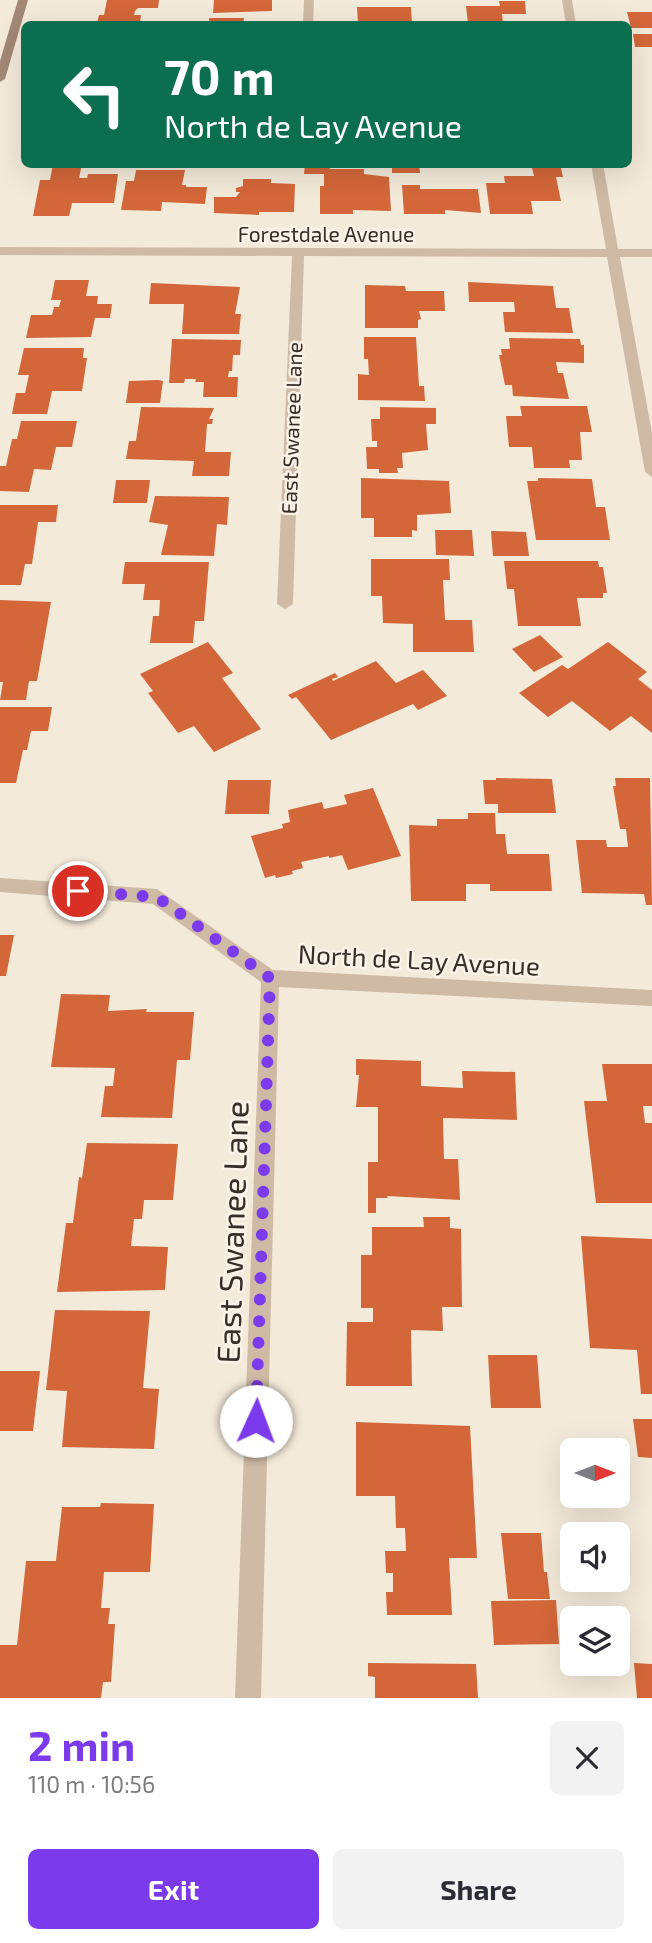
<!DOCTYPE html>
<meta charset="utf-8">
<style>
body{margin:0;font-family:"Exo 2",sans-serif;background:#f2f2f3;color:#2b2b33;height:100vh;display:flex;flex-direction:column;font-size:26px;white-space:nowrap}
*{box-sizing:border-box;margin:0}
p{font-size:23px;color:#7c7c81}
.icon{flex:none;width:38px;height:38px;fill:none;stroke:currentColor;stroke-width:2;stroke-linecap:round;stroke-linejoin:round}
.map{position:relative;height:1698px;overflow:hidden}
.drawer{display:flex;flex-direction:column;background:#fff;flex:1}
.drawer>*{flex:none}
.banner{position:absolute;left:21px;top:21px;width:611px;height:147px;border-radius:10px;box-shadow:0 7px 28px #0002;background:#0b6e4f;color:#fff;overflow:hidden}
.needle{width:46px;rotate:90deg}
.tools{position:absolute;left:560px;top:1438px;display:grid;gap:14px}
.tools a{display:grid;place-items:center;width:70px;height:70px;border-radius:10px;background:#fff;box-shadow:0 7px 28px #0002;font-size:35px}
.pin{position:absolute;display:grid;place-items:center;width:60px;height:60px;color:#fff;margin:-30px;border:4px solid #fff;border-radius:50%;box-shadow:0 2px 7px #0007}
.me{position:absolute;width:77px;margin:-38px;rotate:2deg;stroke-linejoin:round;filter:drop-shadow(0 0 5px #0008)}
.turn{display:flex;align-items:center;gap:24px;height:147px;padding:0 28px;font-size:32px}
.turn .icon{width:91px;height:91px;stroke-width:2.5}
.turn b{display:block;font-size:49px;line-height:60px}
.round{display:grid;place-items:center;flex:none;width:74px;height:74px;border-radius:10px;background:#f2f2f3}
.headline{display:flex;align-items:center;justify-content:space-between;height:119px;padding:0 28px}
h1{font-size:42px;font-weight:700;line-height:52px;color:#7c3aed}
.button{display:flex;gap:14px;margin-top:auto;padding:14px 28px}
.button a{flex:1;height:80px;border-radius:10px;background:#7c3aed;color:#fff;font-size:28px;font-weight:700;line-height:80px;text-align:center}
.button a+a{background:#f2f2f3;color:#2b2b33}
.map>svg:first-child{display:block}
</style>
<div class="map">
<svg width="652" height="1698" viewBox="0 0 652 1698">
<rect width="100%" height="100%" fill="#f4eada"/>
<g fill="#d36739">
<polygon points="107,0 159,0 158,8 138,8 135,11 134,15 141,15 140,23 97,23 99,15 104,15"/>
<polygon points="214,0 272,0 272,11 213,13"/>
<polygon points="499,1 525,1 526,14 502,14 503,24 468,24 466,6 500,6"/>
<polygon points="357,7 411,7 412,24 358,23"/>
<polygon points="627,12 652,12 652,28 631,28"/>
<polygon points="209,18 244,18 243,24 209,24"/>
<polygon points="633,34 652,34 652,47 635,47"/>
<polygon points="53,164 82,164 79,178 87,178 88,174 118,174 114,203 72,203 69,216 33,216 40,180 50,180"/>
<polygon points="305,164 330,164 330,169 364,169 364,174 389,177 391,211 353,210 353,214 320,214 320,186 324,186 324,174 304,174"/>
<polygon points="392,164 419,164 420,173 392,173"/>
<polygon points="531,164 560,164 563,177 556,177 561,201 531,201 533,214 490,214 486,183 505,183 504,176 534,176"/>
<polygon points="136,170 185,170 182,185 186,185 186,187 207,187 205,204 162,202 161,211 121,210 126,181 134,181"/>
<polygon points="243,179 271,179 271,183 295,184 294,212 259,212 259,215 214,213 214,197 236,197 240,192 236,192 236,188 243,186"/>
<polygon points="402,185 420,185 420,189 478,189 481,213 445,210 445,214 404,214"/>
<polygon points="55,280 89,280 86,296 98,296 97,304 112,304 110,318 95,318 91,337 26,338 31,315 52,315 54,307 59,307 61,300 51,300"/>
<polygon points="468,282 553,286 556,308 569,308 573,333 505,332 503,312 515,312 514,302 469,302"/>
<polygon points="151,283 240,287 235,314 241,314 239,334 182,334 184,304 149,304"/>
<polygon points="365,285 405,286 406,291 444,291 445,311 419,311 421,319 418,320 418,328 365,328"/>
<polygon points="364,337 416,337 419,386 424,386 425,401 358,400 358,374 369,375 368,359 364,359"/>
<polygon points="509,338 580,339 581,345 584,345 584,363 556,362 558,373 563,373 569,399 513,396 512,385 505,385 499,355 502,355 501,349 510,349"/>
<polygon points="172,339 241,340 240,355 233,355 232,371 229,371 228,377 238,377 237,397 203,397 204,382 195,382 196,379 185,379 184,383 169,383"/>
<polygon points="24,348 84,348 83,358 87,358 82,391 52,391 47,414 12,414 16,393 25,393 29,375 18,375"/>
<polygon points="158,380 163,381 160,403 126,403 129,381"/>
<polygon points="520,406 587,406 592,432 580,432 582,460 569,460 570,468 534,468 532,447 509,447 506,416 522,416"/>
<polygon points="141,407 214,408 209,419 213,419 212,424 207,424 205,452 231,452 229,476 192,476 194,461 126,459 129,441 136,441"/>
<polygon points="380,407 436,408 436,424 426,424 428,450 402,453 403,468 397,468 398,473 379,473 379,469 367,469 366,447 377,447 377,441 372,441 371,419 380,419"/>
<polygon points="21,421 77,421 72,447 56,447 51,470 34,469 29,492 0,491 0,466 6,466 12,439 17,439"/>
<polygon points="361,478 449,481 451,513 417,515 417,531 412,530 412,537 374,537 374,518 361,518"/>
<polygon points="538,478 592,479 596,507 605,507 610,540 536,540 527,481 538,481"/>
<polygon points="116,480 150,480 147,503 113,503"/>
<polygon points="155,496 229,497 227,525 217,524 214,556 161,555 168,525 149,522"/>
<polygon points="0,505 58,505 56,522 38,522 32,564 25,564 21,585 0,585"/>
<polygon points="435,530 472,530 474,556 436,555"/>
<polygon points="491,531 526,532 529,556 493,556"/>
<polygon points="371,559 449,559 450,580 443,580 445,620 472,620 474,652 413,652 413,624 383,623 382,596 371,596"/>
<polygon points="504,561 598,561 599,567 603,567 607,593 603,593 603,598 577,598 581,626 518,626 514,589 507,589"/>
<polygon points="125,562 209,562 204,621 195,621 193,643 150,643 153,616 159,616 160,600 143,600 145,584 122,584"/>
<polygon points="0,600 51,602 37,681 29,681 26,700 0,700 3,682 0,682"/>
<polygon points="540,635 563,657 534,672 512,649"/>
<polygon points="208,642 233,673 222,678 261,729 214,752 194,726 178,733 148,693 153,691 140,674"/>
<polygon points="608,642 647,672 638,679 652,690 652,733 631,716 610,731 572,701 548,717 519,693 562,665 568,669"/>
<polygon points="376,661 396,683 423,670 447,696 418,710 413,704 331,740 296,697 292,699 288,695 335,673 338,677 332,679 333,681"/>
<polygon points="0,707 52,707 48,731 31,731 27,750 23,750 16,783 0,783"/>
<polygon points="496,778 552,779 556,813 498,813 498,804 485,804 483,780 496,780"/>
<polygon points="615,778 650,778 652,905 646,905 644,894 582,893 576,840 606,840 607,847 628,847 626,829 620,829 613,786 616,786"/>
<polygon points="228,780 271,780 269,814 225,814"/>
<polygon points="373,788 401,856 348,870 342,855 329,858 329,856 301,862 303,868 292,871 293,874 276,878 275,875 265,878 251,836 283,828 282,824 290,822 288,810 322,802 324,809 347,804 344,795"/>
<polygon points="468,813 495,813 496,834 505,834 507,854 549,854 552,891 490,891 490,884 466,884 466,901 411,901 409,825 437,826 437,819 468,819"/>
<polygon points="0,935 14,935 6,976 0,976"/>
<polygon points="61,994 110,995 108,1011 147,1009 146,1012 194,1012 190,1060 177,1060 172,1118 101,1117 105,1086 113,1086 115,1068 51,1067"/>
<polygon points="356,1059 421,1061 421,1086 463,1088 462,1071 515,1072 517,1120 443,1118 444,1159 458,1159 460,1200 387,1196 388,1198 376,1198 376,1213 368,1213 368,1162 378,1162 378,1107 356,1107 359,1075 356,1075"/>
<polygon points="602,1064 652,1064 652,1106 643,1106 645,1123 652,1123 652,1203 596,1203 584,1101 607,1101"/>
<polygon points="87,1143 178,1144 173,1200 144,1200 142,1219 134,1219 131,1246 168,1247 165,1290 57,1292 66,1223 73,1223 79,1177 82,1178"/>
<polygon points="423,1217 450,1217 450,1228 461,1229 462,1307 442,1307 443,1331 411,1330 412,1386 346,1386 347,1322 373,1322 373,1308 361,1308 361,1255 372,1255 372,1227 424,1227"/>
<polygon points="581,1236 652,1239 652,1394 641,1394 637,1350 590,1348"/>
<polygon points="55,1310 150,1311 143,1388 159,1389 154,1449 62,1447 67,1391 46,1390"/>
<polygon points="488,1355 537,1355 541,1408 491,1408"/>
<polygon points="0,1371 40,1371 33,1431 0,1431"/>
<polygon points="633,1419 652,1419 652,1458 638,1457"/>
<polygon points="356,1422 470,1426 477,1558 449,1558 452,1615 387,1615 386,1592 393,1592 393,1573 386,1573 385,1551 406,1551 405,1528 396,1528 395,1496 356,1496"/>
<polygon points="101,1503 154,1504 150,1572 104,1572 101,1608 110,1608 108,1624 115,1624 111,1682 103,1682 101,1698 0,1698 0,1645 17,1645 26,1561 56,1561 62,1507 100,1507"/>
<polygon points="501,1533 541,1533 544,1572 547,1572 550,1599 508,1599"/>
<polygon points="556,1600 559,1644 494,1645 491,1601"/>
<polygon points="368,1663 476,1664 478,1698 375,1698 375,1677 368,1676"/>
<polygon points="634,1663 652,1664 652,1698 637,1698"/>
</g>
<g fill="none" stroke-linecap="round" stroke-linejoin="round">
<g fill="#cebaa5" fill-rule="evenodd">
<polygon points="304,0 314,0 313,24 303,24"/>
<polygon points="562,0 572,0 576,24 566,24"/>
<polygon points="591,164 603,164 618,249 652,249 652,257 620,257 652,433 652,477 645,472 607,257 304,256 293,604 285,609 277,604 292,256 0,255 0,247 606,249"/>
<polygon points="0,878 157,889 273,970 652,990 652,1006 279,987 261,1698 235,1698 261,982 153,904 0,892"/>
</g>
<polygon fill="#a28876" fill-rule="evenodd" points="18,0 28,0 5,79 0,82 0,61"/>
</g>
<g fill="none" stroke-linecap="round" stroke-linejoin="round">
<polyline stroke="#7c3aed" stroke-width="12" stroke-dasharray="0 21.6" points="78,891 157,897 270,978 256,1421"/>
</g>
<g text-anchor="middle" dominant-baseline="central" stroke-width="5" stroke-linejoin="round" paint-order="stroke">
<g font-size="21" fill="#392d27" stroke="#fbf3e7">
<text x="326" y="233">Forestdale Avenue</text>
<text transform="translate(291 428) rotate(-88)">East Swanee Lane</text>
</g>
<g font-size="26" fill="#392d27" stroke="#fbf3e7">
<text transform="translate(419 959) rotate(3)">North de Lay Avenue</text>
</g>
<g font-size="32" fill="#392d27" stroke="#fbf3e7">
<text transform="translate(231 1232) rotate(-88)">East Swanee Lane</text>
</g>
</g>
</svg>
<div class="tools">
<a><svg class="needle" viewBox="-14 -14 28 28"><path d="M0-13l5 13h-10z" fill="#e53935"/><path d="M0 13l5-13h-10z" fill="#7c7c81"/></svg></a>
<a><svg class="icon" aria-label="sound" viewBox="0 0 24 24"><path d="M4 9h4l5-4v14l-5-4H4zM17 9q2 3 0 6"/></svg></a>
<a><svg class="icon" aria-label="layers" viewBox="0 0 24 24"><path d="M12 4l9 5-9 5-9-5zM3 14l9 5 9-5"/></svg></a>
</div>
<div class="pin" style="left:78px;top:891px;background:#d93025"><svg class="icon" aria-label="arrive" viewBox="0 0 24 24"><path d="M6 21V4h12l-3 4 3 4H6"/></svg></div>
<svg class="me" style="left:256px;top:1421px" viewBox="-20 -20 40 40"><circle r="19" fill="#fff"/><path d="M0-13L10 11 0 6-10 11z" fill="#7c3aed"/></svg>
<div class="banner">
<div class="turn"><svg class="icon" aria-label="left" viewBox="0 0 24 24"><path d="M17 20v-9H6M10 6l-5 5 5 5"/></svg><div><b>70 m</b>North de Lay Avenue</div></div>
</div>
</div>
<section class="drawer">
<div class="headline"><div><h1>2 min</h1><p>110 m · 10:56</p></div><a class="round"><svg class="icon" aria-label="close" viewBox="0 0 24 24"><path d="M6 6l12 12M18 6L6 18"/></svg></a></div>
<div class="button"><a>Exit</a><a>Share</a></div>
</section>
